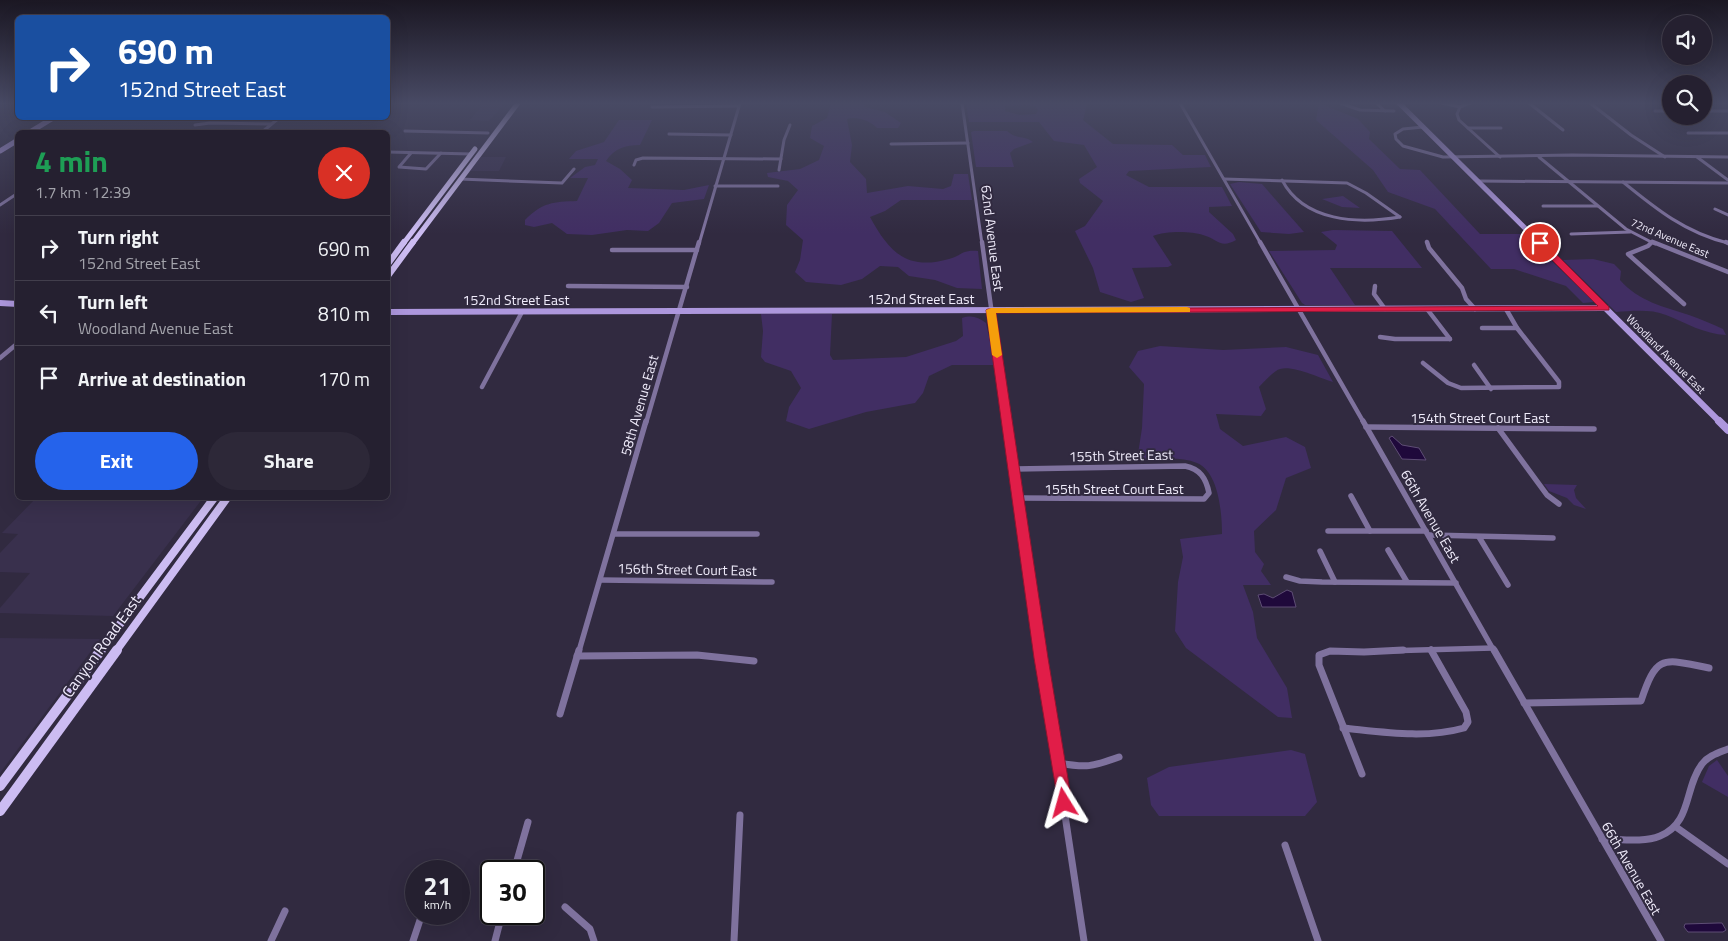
<!DOCTYPE html>
<meta charset="utf-8">
<style>
body{margin:0;font-family:"Titillium Web",sans-serif;background:#2d2838;color:#f1f3f6;height:100vh;display:flex;flex-direction:column;font-size:19px;white-space:nowrap}
*{box-sizing:border-box;margin:0}
p{font-size:16px;color:#a3a3ab}
.icon{flex:none;width:28px;height:28px;fill:none;stroke:currentColor;stroke-width:2;stroke-linecap:round;stroke-linejoin:round}
.map{position:relative;flex:1;overflow:hidden}
.panel{position:absolute;left:15px;top:130px;width:375px;height:370px;display:flex;flex-direction:column;background:#252030;border-radius:8px;box-shadow:0 5px 20px #0002,0 0 0 1px #423e4c}
.panel>*{flex:none}
.hud{position:absolute;left:15px;top:15px;width:375px;height:105px;border-radius:8px;box-shadow:0 5px 20px #0002,0 0 0 1px #423e4c;background:#1a4fa0;color:#fff;overflow:hidden}
.buttons{position:absolute;left:1662px;top:15px;display:grid;gap:10px}
.buttons a{display:grid;place-items:center;width:50px;height:50px;border-radius:50%;background:#252030;box-shadow:0 5px 20px #0002,0 0 0 1px #423e4c;font-size:25px}
.speed{position:absolute;left:405px;top:860px;display:flex;gap:10px;font-size:25px;font-weight:700;text-align:center}
.speed>*{display:grid;place-content:center;width:65px;height:65px;border-radius:50%;background:#252030;box-shadow:0 5px 20px #0002,0 0 0 1px #423e4c;line-height:1}
.speed small{font-size:12px;font-weight:400}
.speed .limit{border:2px solid #111;border-radius:8px;background:#fff;color:#111}
.pin{position:absolute;display:grid;place-items:center;width:42px;height:42px;color:#fff;margin:-21px;border:2px solid #fff;border-radius:50%;box-shadow:0 1px 5px #0007}
.me{position:absolute;width:55px;margin:-28px;rotate:352deg;stroke-linejoin:round;filter:drop-shadow(0 0 4px #0008)}
.turn{display:flex;align-items:center;gap:18px;height:105px;padding:0 20px;font-size:22px}
.turn .icon{width:65px;height:65px;stroke-width:2.5}
.turn b{display:block;font-size:35px;line-height:42px}
.round{display:grid;place-items:center;flex:none;width:52px;height:52px;border-radius:26px;background:#2d2838}
.summary{display:flex;align-items:center;justify-content:space-between;height:85px;padding:0 20px}
h1{font-size:30px;font-weight:700;line-height:38px;color:#1e9e55}
.button{display:flex;gap:10px;margin-top:auto;padding:10px 20px}
.button a{flex:1;height:58px;border-radius:30px;background:#2563eb;color:#fff;font-size:20px;font-weight:700;line-height:58px;text-align:center}
.button a+a{background:#2d2838;color:#f1f3f6}
ul{padding:0;list-style:none}
li{display:flex;align-items:center;gap:15px;height:65px;padding:0 20px;border-top:1px solid #423e4c}
li div{flex:1}
li b{display:block;font-size:19px}
li em{font-style:normal}
.map>svg:first-child{display:block}
</style>
<div class="map">
<svg width="1728" height="941" viewBox="0 0 1728 941">
<rect width="100%" height="100%" fill="#312a40"/>
<g fill="#39304d">
<polygon points="484,103 505,103 489,121 470,120"/>
<polygon points="481,157 506,157 499,171 470,171"/>
<polygon points="36,498 203,498 113,616 0,613 0,608 30,573 0,572 0,553 18,534 2,533"/>
<polygon points="0,638 100,639 0,773"/>
</g>
<g fill="#412e63" fill-rule="evenodd">
<path d="M 831,103 L 862,103 L 865,107 L 885,112 L 901,123 L 898,128 L 877,128 C 870,121 857,116 847,119 L 852,145 L 850,162 L 866,179 L 867,193 L 908,186 L 943,189 L 951,186 L 954,174 L 968,174 L 972,200 L 901,200 L 885,211 L 870,217 C 889,252 907,271 949,259 C 963,255 961,250 978,251 L 982,289 L 957,288 L 935,280 L 909,276 L 898,267 L 880,266 L 862,279 L 841,285 L 806,282 L 795,272 L 800,260 L 803,240 L 786,225 L 787,205 L 798,190 L 788,181 L 768,177 L 767,173 L 800,169 L 819,160 L 824,146 L 810,138 L 812,126 L 827,118 Z"/>
<path d="M 966,103 L 1083,103 L 1087,105 L 1083,120 L 1113,144 L 1172,145 L 1183,155 L 1205,155 L 1211,167 L 1129,171 L 1126,175 L 1149,187 L 1222,187 L 1232,206 L 1209,207 L 1209,212 L 1233,234 L 1236,240 C 1220,249 1218,239 1203,235 C 1191,231 1165,231 1153,236 L 1172,265 L 1168,267 L 1132,268 L 1144,298 L 1131,302 L 1100,292 L 1093,268 L 1075,231 L 1085,226 L 1103,201 L 1080,183 L 1079,179 L 1097,167 L 1084,145 L 1054,141 L 1039,122 L 969,122 ZM 1025,105 L 1035,106 L 1038,110 L 1036,114 L 1020,115 L 1005,111 L 1005,106 Z"/>
<polygon points="1319,103 1358,119 1370,132 1369,139 1400,169 1420,170 1480,234 1524,234 1594,302 1583,303 1566,286 1514,269 1491,269 1435,209 1388,192 1373,170 1316,120"/>
<path d="M 619,120 L 652,120 L 640,145 C 625,145 615,148 606,161 L 620,169 L 632,180 L 628,188 L 684,190 L 709,185 L 704,199 L 672,203 L 659,223 L 648,231 L 627,230 L 592,235 L 567,234 L 552,223 L 534,227 L 525,225 L 525,220 C 543,202 553,202 577,201 L 588,178 L 570,178 L 585,167 L 595,165 L 598,159 L 569,159 L 576,151 L 604,142 Z"/>
<path d="M 974,131 L 1007,131 C 1017,140 1024,135 1033,142 L 1014,149 L 1010,153 L 1014,167 L 976,167 L 971,132 Z"/>
<polygon points="1239,182 1262,184 1304,232 1289,234 1261,232 1230,184"/>
<polygon points="1343,196 1360,208 1342,207 1322,199"/>
<polygon points="1333,230 1392,231 1422,268 1330,268 1355,305 1305,305 1302,303 1269,251 1335,250 1337,245 1321,232"/>
<path d="M 1593,259 L 1614,264 L 1621,271 L 1620,280 C 1638,301 1664,307 1689,315 C 1701,319 1712,324 1723,329 L 1726,335 C 1704,334 1686,323 1666,315 C 1651,309 1632,311 1616,312 L 1563,260 Z"/>
<path d="M 761,314 L 832,314 L 830,355 L 833,360 L 906,357 L 956,341 L 963,336 L 962,318 C 972,315 978,317 986,323 L 995,365 L 952,365 L 929,376 L 923,393 L 915,403 L 866,412 L 809,429 L 786,421 L 789,407 L 801,388 L 791,371 L 765,362 L 761,357 L 763,331 Z"/>
<path d="M 1160,346 L 1223,350 L 1286,347 L 1318,355 L 1333,382 C 1319,378 1287,362 1276,371 C 1270,375 1264,382 1259,387 L 1266,409 L 1261,416 L 1216,414 L 1220,429 L 1243,446 L 1286,437 L 1305,447 L 1311,468 L 1286,478 L 1276,510 L 1254,531 L 1255,552 L 1264,564 L 1261,571 L 1271,585 L 1243,585 L 1253,612 L 1257,638 L 1287,688 L 1292,718 L 1278,717 L 1186,648 L 1175,631 L 1178,582 L 1183,557 L 1180,539 L 1222,534 C 1222,514 1219,472 1197,463 C 1180,456 1160,459 1142,460 L 1138,454 L 1142,428 L 1144,384 L 1129,367 L 1138,351 Z"/>
<polygon points="1544,484 1577,485 1574,490 1576,498 1586,509 1574,505 1567,498 1549,491"/>
<polygon points="1291,750 1305,754 1317,802 1305,816 1159,816 1151,805 1147,778 1169,767"/>
<polygon points="1717,760 1728,776 1728,797 1702,782 1709,766"/>
</g>
<g fill="#1f093b" stroke="#5e4d75">
<polygon points="1392,436 1402,445 1419,448 1426,460 1402,459 1389,438"/>
<polygon points="1287,590 1292,592 1296,607 1262,607 1258,595 1264,594 1273,598"/>
<polygon points="1718,923 1722,923 1726,930 1723,932 1688,932 1684,927 1685,924"/>
</g>
<g fill="none" stroke-linecap="round" stroke-linejoin="round">
<g stroke="#7f729e" stroke-width="3">
<polyline points="962,103 982,244"/>
<polyline points="1180,103 1261,244"/>
<polyline points="1340,103 1360,110 1394,111"/>
<polyline points="1376,103 1385,111"/>
<polyline points="1442,103 1460,107"/>
<polyline points="1529,103 1563,130"/>
<polyline points="1590,103 1631,135 1665,157"/>
<polyline points="652,107 739,106"/>
<polyline points="1460,107 1457,114 1459,120 1500,157"/>
<polyline points="1460,107 1470,103"/>
<polyline points="1655,111 1671,111"/>
<polyline points="1704,111 1728,111"/>
<polyline points="279,118 335,118"/>
<polyline points="195,125 210,123 271,124"/>
<polyline points="1423,127 1403,129 1395,134 1396,139 1403,146 1443,157 1572,155 1728,157"/>
<polyline points="1468,128 1501,128"/>
<polyline points="405,131 488,133"/>
<polyline points="262,132 279,118"/>
<polyline points="1688,133 1728,133"/>
<polyline points="669,134 731,135"/>
<polyline points="891,144 968,143"/>
<polyline points="388,152 472,154"/>
<polyline points="411,153 399,167 426,169 441,153"/>
<polyline points="1539,157 1626,229 1655,244"/>
<polyline points="1697,157 1728,180"/>
<polyline points="634,165 636,160 643,158 781,159"/>
<polyline points="779,170 784,140 790,125"/>
<polyline points="460,179 562,183 574,169"/>
<polyline points="1224,179 1347,183 1366,193 1400,217"/>
<path d="M 1282,180 C 1304,222 1358,224 1400,217"/>
<polyline points="1479,181 1728,183"/>
<path d="M 1623,182 C 1656,209 1686,233 1728,243"/>
<polyline points="715,186 778,186"/>
<polyline points="0,205 18,193"/>
<polyline points="1543,206 1597,206"/>
<polyline points="1715,209 1728,215"/>
<polyline points="1571,234 1630,232"/>
<polyline points="699,244 740,103"/>
<polyline points="1650,244 1652,242"/>
</g>
<g stroke="#7f729e" stroke-width="4.5">
<polyline points="982,242 1007,423"/>
<polyline points="1260,242 1364,423"/>
<polyline points="1427,242 1429,248 1462,288 1466,299 1475,309"/>
<polyline points="1652,242 1648,246 1628,254 1684,304"/>
<polyline points="1653,242 1728,272"/>
<polyline points="1726,242 1728,243"/>
<polyline points="612,250 697,250"/>
<polyline points="568,286 687,287"/>
<polyline points="1375,286 1374,294 1385,309"/>
<polyline points="1427,309 1450,339"/>
<polyline points="1482,328 1517,328"/>
<polyline points="1380,337 1395,339 1450,339"/>
<polyline points="0,358 18,343"/>
<polyline points="1423,363 1448,383 1461,388 1559,387 1559,382 1517,328 1506,309"/>
<polyline points="1474,365 1491,389"/>
<polyline points="482,387 522,312"/>
<polyline points="646,423 699,242"/>
</g>
<g stroke="#7f729e" stroke-width="5.5">
<polyline points="1007,421 1040,651"/>
<polyline points="1363,421 1494,651"/>
<polyline points="1366,427 1594,429"/>
<polyline points="1498,428 1547,495 1559,504"/>
<path d="M 1015,469 L 1185,466 C 1200,469 1206,478 1209,493 L 1204,499 L 1019,498"/>
<polyline points="1351,496 1370,531"/>
<polyline points="1328,531 1426,531"/>
<polyline points="614,534 757,534"/>
<polyline points="1429,535 1553,538"/>
<polyline points="1479,537 1508,585"/>
<polyline points="1388,550 1407,582"/>
<polyline points="1320,551 1335,582"/>
<polyline points="1286,577 1300,581 1322,582 1456,583"/>
<polyline points="601,580 772,582"/>
<polyline points="1431,649 1432,651"/>
<polyline points="579,651 646,421"/>
<polyline points="1383,651 1493,648"/>
</g>
<g stroke="#7f729e" stroke-width="7">
<polyline points="1040,650 1084,941"/>
<polyline points="1494,650 1661,941"/>
<polyline points="577,656 697,655 754,661"/>
<path d="M 1524,703 L 1641,701 C 1657,653 1663,659 1709,668"/>
<polyline points="560,714 579,650"/>
<path d="M 1343,728 C 1383,732 1425,739 1464,728 L 1468,722 L 1466,712 L 1431,650"/>
<path d="M 1058,763 C 1087,768 1091,767 1119,757"/>
<polyline points="1362,774 1319,665 1319,655 1330,651 1364,652 1403,650"/>
<polyline points="1676,827 1728,864"/>
<path d="M 1602,839 C 1620,839 1643,843 1660,836 C 1692,823 1684,788 1702,764 C 1708,756 1718,753 1728,749"/>
<polyline points="1285,845 1318,941"/>
<polyline points="514,871 528,822"/>
<polyline points="565,907 590,929 594,941"/>
<polyline points="271,941 285,911"/>
<polyline points="413,941 422,914"/>
<polyline points="495,941 502,914"/>
<polyline points="734,941 740,815"/>
</g>
<g stroke="#ad97dd" stroke-width="5">
<polyline points="1399,103 1541,244"/>
<polyline points="30,132 53,118"/>
<polyline points="0,151 18,140"/>
</g>
<g stroke="#ad97dd" stroke-width="6">
<polyline points="1539,242 1721,423"/>
<polyline points="0,303 18,304"/>
<polyline points="388,312 1606,308"/>
</g>
<polyline stroke="#ad97dd" stroke-width="8" points="1719,421 1728,430"/>
<g stroke="#ccbcf2" stroke-width="5">
<polyline points="403,244 475,149"/>
<polyline points="412,244 518,103"/>
</g>
<g stroke="#ccbcf2" stroke-width="6">
<polyline points="388,264 404,242"/>
<polyline points="388,276 413,242"/>
</g>
<g stroke="#ccbcf2" stroke-width="8">
<polyline points="100,651 214,498"/>
<polyline points="116,651 227,498"/>
</g>
<g stroke="#ccbcf2" stroke-width="10">
<polyline points="0,786 101,650"/>
<polyline points="0,811 117,650"/>
</g>
</g>
<linearGradient id="sky" x2="0" y2="1"><stop stop-color="#1b1723"/><stop offset="0.44" stop-color="#484a64"/><stop offset="1" stop-color="#484a64" stop-opacity="0"/></linearGradient>
<rect width="1728" height="234" fill="url(#sky)"/>
<polygon fill="#e11d48" stroke="#92132f" points="1540,240 1543,241 1609,307 1609,310 996,313 1048,658 1072,803 1070,808 1064,810 1059,808 1034,658 986,310 988,309 1598,306 1537,245 1536,243"/>
<polygon fill="#f59e0b" points="1187,307 1190,308 1190,312 996,313 1002,355 997,358 992,355 986,310 991,308"/>
<g text-anchor="middle" dominant-baseline="central" stroke-width="4" stroke-linejoin="round" paint-order="stroke">
<g font-size="11" fill="#f0ecfb" stroke="#312a40">
<text transform="translate(1670 238) rotate(23)">72nd Avenue East</text>
<text transform="translate(1666 354) rotate(45)">Woodland Avenue East</text>
</g>
<g font-size="14" fill="#f0ecfb" stroke="#312a40">
<text transform="translate(993 238) rotate(83)">62nd Avenue East</text>
<text x="921" y="298">152nd Street East</text>
<text x="516" y="299">152nd Street East</text>
<text transform="translate(639 405) rotate(-74)">58th Avenue East</text>
<text x="1480" y="417">154th Street Court East</text>
<text transform="translate(1121 455) rotate(-1)">155th Street East</text>
<text x="1114" y="488">155th Street Court East</text>
<text transform="translate(1431 516) rotate(60)">66th Avenue East</text>
<text transform="translate(687 569) rotate(1)">156th Street Court East</text>
<text transform="translate(1632 868) rotate(60)">66th Avenue East</text>
</g>
<g font-size="16" fill="#f0ecfb" stroke="#312a40">
<text transform="translate(101 646) rotate(-54)">Canyon Road East</text>
</g>
</g>
</svg>
<div class="buttons">
<a><svg class="icon" aria-label="sound" viewBox="0 0 24 24"><path d="M4 9h4l5-4v14l-5-4H4zM17 9q2 3 0 6"/></svg></a>
<a><svg class="icon" aria-label="search" viewBox="0 0 24 24"><circle cx="10" cy="10" r="6"/><path d="M15 15l6 6"/></svg></a>
</div>
<div class="speed"><div>21<small>km/h</small></div><div class="limit">30</div></div>
<div class="pin" style="left:1540px;top:243px;background:#d93025"><svg class="icon" aria-label="arrive" viewBox="0 0 24 24"><path d="M6 21V4h12l-3 4 3 4H6"/></svg></div>
<svg class="me" style="left:1064px;top:803px" viewBox="-20 -20 40 40"><path d="M0-17L14 15 0 8-14 15z" fill="#e11d48" stroke="#fff" stroke-width="4"/></svg>
<div class="hud">
<div class="turn"><svg class="icon" aria-label="right" viewBox="0 0 24 24"><path d="M7 20v-9h11M14 6l5 5-5 5"/></svg><div><b>690 m</b>152nd Street East</div></div>
</div>
<section class="panel">
<div class="summary"><div><h1>4 min</h1><p>1.7 km · 12:39</p></div><a class="round" style="background:#d93025;color:#fff"><svg class="icon" aria-label="close" viewBox="0 0 24 24"><path d="M6 6l12 12M18 6L6 18"/></svg></a></div>
<ul>
<li><svg class="icon" aria-label="right" viewBox="0 0 24 24"><path d="M7 20v-9h11M14 6l5 5-5 5"/></svg><div><b>Turn right</b><p>152nd Street East</p></div><em>690 m</em></li>
<li><svg class="icon" aria-label="left" viewBox="0 0 24 24"><path d="M17 20v-9H6M10 6l-5 5 5 5"/></svg><div><b>Turn left</b><p>Woodland Avenue East</p></div><em>810 m</em></li>
<li><svg class="icon" aria-label="arrive" viewBox="0 0 24 24"><path d="M6 21V4h12l-3 4 3 4H6"/></svg><div><b>Arrive at destination</b></div><em>170 m</em></li>
</ul>
<div class="button"><a>Exit</a><a>Share</a></div>
</section>
</div>
